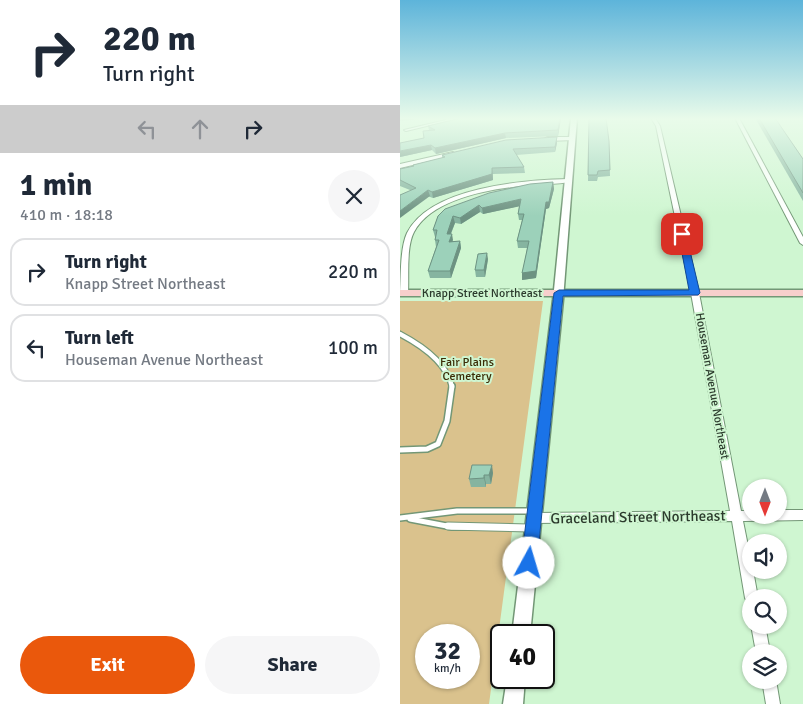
<!DOCTYPE html>
<meta charset="utf-8">
<style>
body{margin:0;font-family:Signika,sans-serif;background:#f6f6f7;color:#1f2937;height:100vh;display:flex;flex-direction:column;font-size:19px;white-space:nowrap}
*{box-sizing:border-box;margin:0}
p{font-size:16px;color:#747a83}
.icon{flex:none;width:28px;height:28px;fill:none;stroke:currentColor;stroke-width:2;stroke-linecap:round;stroke-linejoin:round}
.map{position:relative;flex:1;overflow:hidden}
.sheet{display:flex;flex-direction:column;background:#fff;width:400px}
.sheet>*{flex:none}
.guide{background:#fff;color:#1f2937;overflow:hidden}
.needle{width:32px;rotate:180deg}
.controls{position:absolute;left:342px;top:479px;display:grid;gap:10px}
.controls a{display:grid;place-items:center;width:45px;height:45px;border-radius:50%;background:#fff;box-shadow:0 1px 4px #0004;font-size:25px}
.speed{position:absolute;left:15px;top:624px;display:flex;gap:10px;font-size:25px;font-weight:700;text-align:center}
.speed>*{display:grid;place-content:center;width:65px;height:65px;border-radius:50%;background:#fff;box-shadow:0 1px 4px #0004;line-height:1}
.speed small{font-size:12px;font-weight:400}
.speed .limit{border:2px solid #111;border-radius:8px;background:#fff;color:#111}
.pin{position:absolute;display:grid;place-items:center;width:42px;height:42px;color:#fff;margin:-21px;border-radius:10px;box-shadow:0 2px 8px #0006}
.me{position:absolute;width:55px;margin:-28px;rotate:6deg;stroke-linejoin:round;filter:drop-shadow(0 0 4px #0008)}
.turn{display:flex;align-items:center;gap:18px;height:105px;padding:0 20px;font-size:22px}
.turn .icon{width:65px;height:65px;stroke-width:2.5}
.turn b{display:block;font-size:35px;line-height:42px}
.lanes{display:flex;align-items:center;height:48px;padding:0 20px;background:#0003;justify-content:center;gap:25px;direction:ltr}
.lanes .off{opacity:.35}
.round{display:grid;place-items:center;flex:none;width:52px;height:52px;border-radius:26px;background:#f6f6f7}
.headline{display:flex;align-items:center;justify-content:space-between;height:85px;padding:0 20px}
h1{font-size:30px;font-weight:700;line-height:38px}
.action{display:flex;gap:10px;margin-top:auto;padding:10px 20px}
.action a{flex:1;height:58px;border-radius:30px;background:#ea580c;color:#fff;font-size:20px;font-weight:700;line-height:58px;text-align:center}
.action a+a{background:#f6f6f7;color:#1f2937}
ul{padding:0;list-style:none}
li{display:flex;align-items:center;gap:15px;height:68px;margin:0 10px 8px;padding:0 10px;border:2px solid #e0e1e3;border-radius:15px}
li div{flex:1}
li b{display:block;font-size:19px}
li em{font-style:normal}
main{display:flex;flex:1;min-height:0}
.map>svg:first-child{display:block}
</style>
<main>
<section class="sheet">
<div class="guide">
<div class="turn"><svg class="icon" aria-label="right" viewBox="0 0 24 24"><path d="M7 20v-9h11M14 6l5 5-5 5"/></svg><div><b>220 m</b>Turn right</div></div>
<div class="lanes"><svg class="icon off" aria-label="left" viewBox="0 0 24 24"><path d="M17 20v-9H6M10 6l-5 5 5 5"/></svg><svg class="icon off" aria-label="ahead" viewBox="0 0 24 24"><path d="M12 20V5M6 11l6-6 6 6"/></svg><svg class="icon" aria-label="right" viewBox="0 0 24 24"><path d="M7 20v-9h11M14 6l5 5-5 5"/></svg></div>
</div>
<div class="headline"><div><h1>1 min</h1><p>410 m · 18:18</p></div><a class="round"><svg class="icon" aria-label="close" viewBox="0 0 24 24"><path d="M6 6l12 12M18 6L6 18"/></svg></a></div>
<ul>
<li><svg class="icon" aria-label="right" viewBox="0 0 24 24"><path d="M7 20v-9h11M14 6l5 5-5 5"/></svg><div><b>Turn right</b><p>Knapp Street Northeast</p></div><em>220 m</em></li>
<li><svg class="icon" aria-label="left" viewBox="0 0 24 24"><path d="M17 20v-9H6M10 6l-5 5 5 5"/></svg><div><b>Turn left</b><p>Houseman Avenue Northeast</p></div><em>100 m</em></li>
</ul>
<div class="action"><a>Exit</a><a>Share</a></div>
</section>
<div class="map">
<svg width="403" height="704" viewBox="0 0 403 704">
<rect width="100%" height="100%" fill="#cff6d1"/>
<path fill="#dac28d" fill-rule="evenodd" d="M 0,301 L 143,301 L 89,704 L 0,704 ZM 26,635 L 69,635 L 69,678 L 26,678 Z"/>
<g fill="none" stroke-linecap="round" stroke-linejoin="round">
<g stroke="#739776" stroke-width="7">
<path id="service-far2" d="M 0,334 C 21,345 47,363 52,387"/>
</g>
<g stroke="#739776" stroke-width="8">
<g id="service-far1">
<polyline points="0,450 27,449 38,444 47,421 52,386"/>
<polyline points="0,518 57,511 133,511"/>
<polyline points="10,519 52,527 84,527"/>
</g>
</g>
<g stroke="#739776" stroke-width="9">
<polyline id="service" points="48,526 129,528"/>
</g>
<g stroke="#739776" stroke-width="2">
<g id="minor">
<polygon points="54,118 60,118 6,131 4,130"/>
<polygon points="251,118 255,118 260,126 299,293 341,511 351,511 351,515 379,515 379,510 403,510 403,520 343,521 351,561 351,570 353,570 358,598 351,598 351,604 347,602 345,598 332,521 134,523 130,522 128,518 130,514 134,513 330,511 291,293 256,126"/>
<polygon points="335,118 339,118 403,237 403,245 400,243"/>
<polygon points="172,137 174,138 174,140 147,141 144,139 147,137"/>
<polygon points="53,152 56,154 55,155 0,168 0,164"/>
<path d="M 168,179 L 171,181 L 170,182 C 158,184 144,184 132,185 C 96,188 33,197 14,232 C 6,247 9,276 8,293 L 4,295 L 0,293 C 1,276 0,248 7,233 C 30,187 123,180 168,179 Z"/>
<polygon points="351,625 365,625 370,652 356,652"/>
<polygon points="362,680 376,680 380,704 366,704"/>
</g>
</g>
<g stroke="#739776" stroke-width="3">
<g id="tertiary">
<polygon points="171,118 177,118 163,300 130,635 112,635 153,300"/>
<polygon points="107,678 125,678 123,704 103,704"/>
</g>
</g>
<g stroke="#739776" stroke-width="3">
<rect id="secondary" x="0" y="290" width="403" height="6"/>
</g>
<use href="#service-far2" stroke="#fff" stroke-width="4.5"/>
<use href="#service-far1" stroke="#fff" stroke-width="5"/>
<use href="#service" stroke="#fff" stroke-width="7"/>
<use href="#minor" fill="#fff" fill-rule="evenodd"/>
<use href="#tertiary" fill="#fff" fill-rule="evenodd"/>
<use href="#secondary" fill="#f7cfcc" fill-rule="evenodd"/>
</g>
<g fill="#86b4a0">
<polygon points="61,118 161,118 158,136 106,138 36,154 32,150 0,157 0,143 24,138 29,130 28,126"/>
<polygon points="189,118 208,118 206,118 209,141 210,176 198,177 197,181 188,181"/>
<polygon points="355,118 375,118 403,159 403,201"/>
<polygon points="157,137 157,143 155,152 116,155 124,167 125,173 93,174 93,180 33,198 10,190 0,186 0,169 13,166 13,165 42,158 42,155"/>
<polygon points="153,182 154,189 149,208 146,209 136,278 122,280 127,248 118,248 117,241 122,220 119,220 118,214 119,206 83,214 80,212 61,224 55,223 51,234 52,241 60,241 61,248 51,278 30,278 28,271 36,247 35,240 35,237 33,230 38,216"/>
<polygon points="88,259 85,277 76,277 75,270"/>
<polygon points="93,473 91,484 86,484 86,487 71,487 69,479"/>
</g>
<g fill="#6d9282">
<polygon points="0,118 31,118 0,121"/>
<polygon points="160,118 161,118 158,136 158,130"/>
<polygon points="105,133 106,138 36,154 35,148"/>
<polygon points="157,137 157,143 155,152 155,147"/>
<polygon points="31,145 32,150 0,157 0,151"/>
<polygon points="92,168 93,180 33,198 32,192"/>
<polygon points="153,182 154,189 149,208 146,209 136,278 122,280 122,273"/>
<polygon points="28,190 30,196 0,218 0,211"/>
<polygon points="121,199 121,206 83,214 82,208"/>
<polygon points="79,205 80,212 61,224 60,218"/>
<polygon points="53,216 55,223 48,240 47,234"/>
<polygon points="52,234 53,240 50,248 49,242"/>
<polygon points="60,241 61,248 51,278 50,271"/>
<polygon points="87,253 88,259 85,277 84,270"/>
<polygon points="92,465 93,473 91,484 89,475"/>
<polygon points="84,475 86,484 86,487 84,478"/>
</g>
<g fill="#9cd1ba" stroke="#6d9282">
<polygon points="61,118 160,118 158,130 105,133 35,148 31,145 0,151 0,143 24,138 23,131 35,130 28,126"/>
<polygon points="189,118 206,118 209,141 210,170 198,171 197,175 188,175"/>
<polygon points="359,118 375,118 403,159 403,193"/>
<polygon points="157,137 155,147 113,149 124,167 92,168 92,174 32,192 28,190 0,211 0,195 16,188 0,180 0,169 14,166 13,165 45,157 42,155 106,140"/>
<polygon points="153,182 149,202 146,202 136,271 122,273 129,241 117,241 124,214 118,214 121,199 82,208 79,205 60,218 53,216 47,234 52,234 49,242 60,241 50,271 28,271 39,240 35,240 37,230 33,230 38,216 45,209 89,193 130,184"/>
<polygon points="87,253 84,270 75,270 78,254"/>
<polygon points="72,465 92,465 89,475 84,475 84,478 69,479"/>
</g>
<linearGradient id="sky" x2="0" y2="1"><stop stop-color="#5db4da"/><stop offset="0.55" stop-color="#e9fbea"/><stop offset="1" stop-color="#e9fbea" stop-opacity="0"/></linearGradient>
<rect width="403" height="216" fill="url(#sky)"/>
<polygon fill="#1a73e8" stroke="#114b97" points="278,232 286,234 300,293 298,295 163,296 137,563 135,569 129,571 123,569 121,563 154,293 159,290 289,290"/>
<g text-anchor="middle" dominant-baseline="central" stroke-width="4" stroke-linejoin="round" paint-order="stroke">
<g font-size="12" fill="#2c3b2d" stroke="#cff6d1">
<text x="82" y="293">Knapp Street Northeast</text>
<text transform="translate(312 386) rotate(80)">Houseman Avenue Northeast</text>
</g>
<g font-size="12" fill="#3b2c06" stroke="#cff6d1">
<text x="67" y="362">Fair Plains<tspan x="67" dy="14">Cemetery</tspan></text>
</g>
<g font-size="15" fill="#2c3b2d" stroke="#cff6d1">
<text transform="translate(238 517) rotate(-1)">Graceland Street Northeast</text>
</g>
</g>
</svg>
<div class="controls">
<a><svg class="needle" viewBox="-14 -14 28 28"><path d="M0-13l5 13h-10z" fill="#e53935"/><path d="M0 13l5-13h-10z" fill="#747a83"/></svg></a>
<a><svg class="icon" aria-label="sound" viewBox="0 0 24 24"><path d="M4 9h4l5-4v14l-5-4H4zM17 9q2 3 0 6"/></svg></a>
<a><svg class="icon" aria-label="search" viewBox="0 0 24 24"><circle cx="10" cy="10" r="6"/><path d="M15 15l6 6"/></svg></a>
<a><svg class="icon" aria-label="layers" viewBox="0 0 24 24"><path d="M12 4l9 5-9 5-9-5zM3 14l9 5 9-5"/></svg></a>
</div>
<div class="speed"><div>32<small>km/h</small></div><div class="limit">40</div></div>
<div class="pin" style="left:282px;top:234px;background:#d93025"><svg class="icon" aria-label="arrive" viewBox="0 0 24 24"><path d="M6 21V4h12l-3 4 3 4H6"/></svg></div>
<svg class="me" style="left:129px;top:563px" viewBox="-20 -20 40 40"><circle r="19" fill="#fff"/><path d="M0-13L10 11 0 6-10 11z" fill="#1a73e8"/></svg>
</div>
</main>
